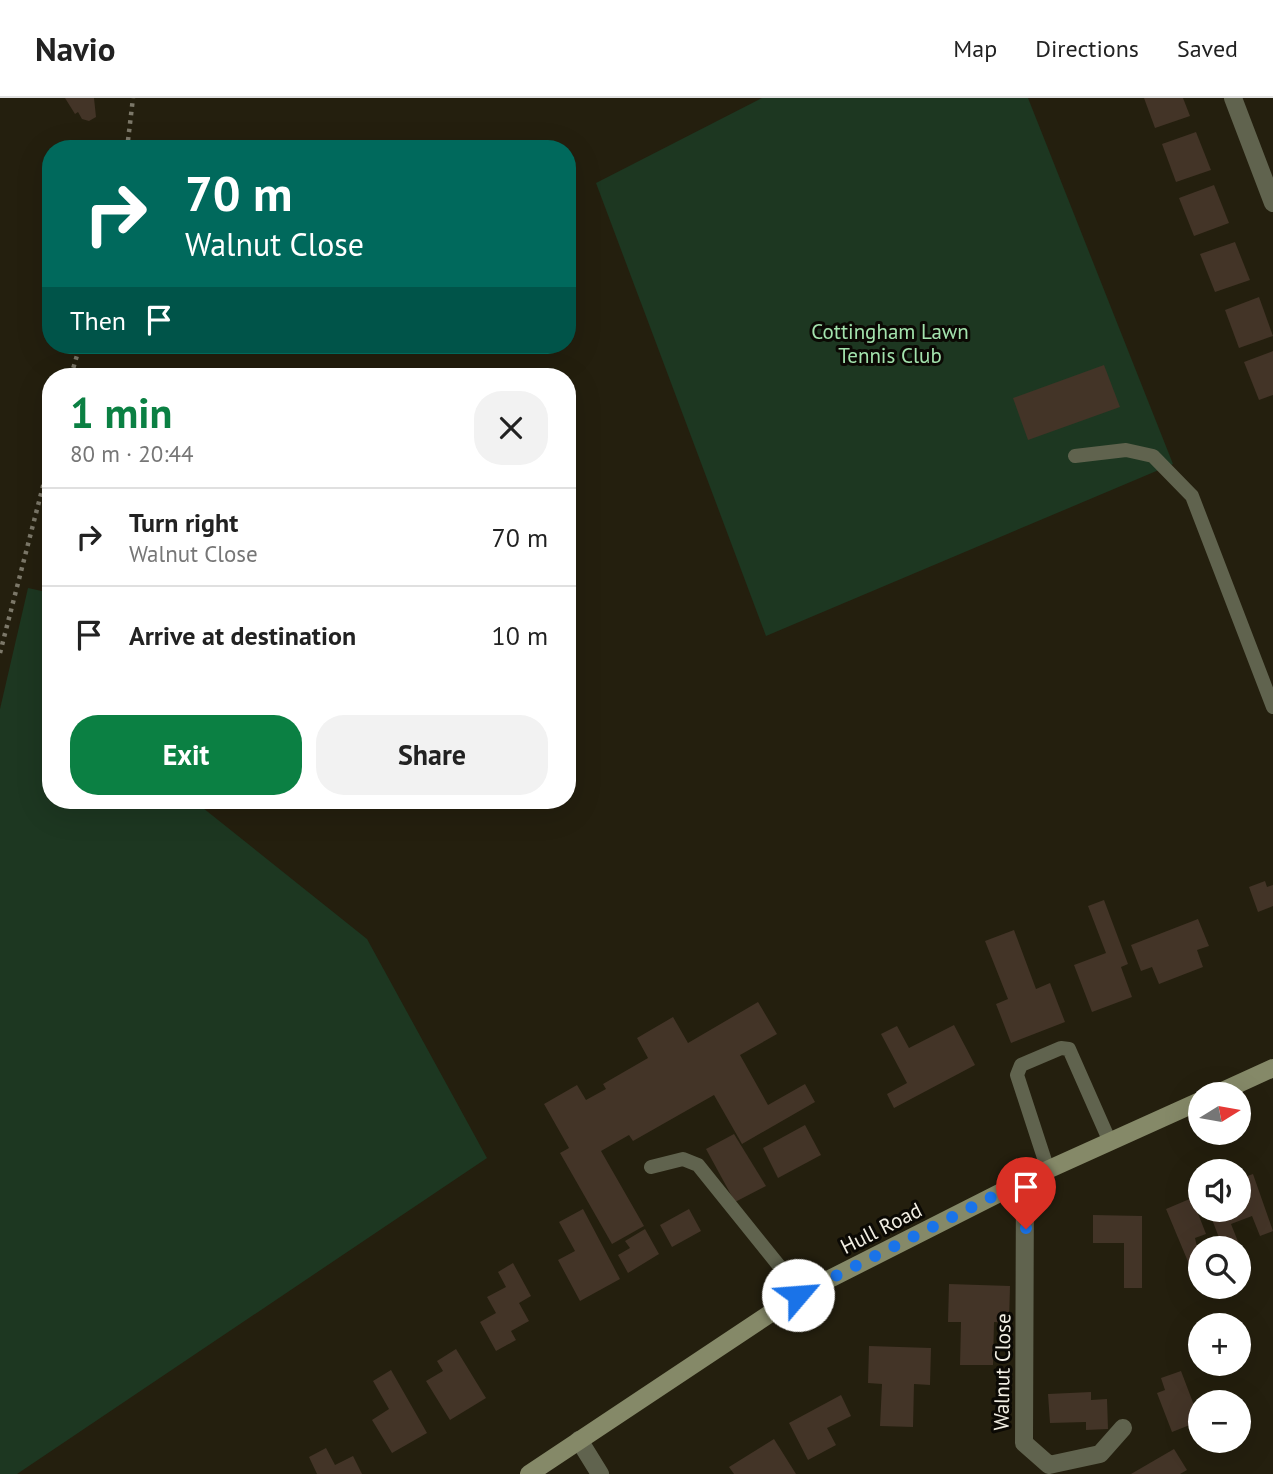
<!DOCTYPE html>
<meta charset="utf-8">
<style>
body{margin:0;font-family:"PT Sans",sans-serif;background:#f2f2f2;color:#222;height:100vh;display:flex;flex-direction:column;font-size:26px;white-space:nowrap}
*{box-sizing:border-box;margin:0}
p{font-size:23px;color:#767676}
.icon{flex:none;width:38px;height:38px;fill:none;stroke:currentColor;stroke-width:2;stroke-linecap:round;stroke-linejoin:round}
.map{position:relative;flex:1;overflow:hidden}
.sheet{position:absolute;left:42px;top:270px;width:534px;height:441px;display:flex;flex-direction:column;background:#fff;border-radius:28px;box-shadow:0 7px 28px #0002}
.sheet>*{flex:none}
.top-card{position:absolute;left:42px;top:42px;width:534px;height:214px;border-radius:28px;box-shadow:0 7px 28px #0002;background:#00695c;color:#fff;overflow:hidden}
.needle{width:46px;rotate:79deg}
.tools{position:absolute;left:1188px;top:984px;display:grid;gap:14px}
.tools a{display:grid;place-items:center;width:63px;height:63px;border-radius:50%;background:#fff;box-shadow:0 7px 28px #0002;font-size:35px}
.pin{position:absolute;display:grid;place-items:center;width:60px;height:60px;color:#fff;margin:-72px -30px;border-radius:50% 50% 50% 0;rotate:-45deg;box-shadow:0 0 7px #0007}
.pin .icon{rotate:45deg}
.me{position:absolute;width:77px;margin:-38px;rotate:63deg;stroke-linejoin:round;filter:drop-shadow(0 0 5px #0008)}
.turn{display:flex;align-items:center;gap:24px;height:147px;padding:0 28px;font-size:32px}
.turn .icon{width:91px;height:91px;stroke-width:2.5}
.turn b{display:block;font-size:49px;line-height:60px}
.then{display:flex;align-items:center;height:66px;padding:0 28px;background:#0003;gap:14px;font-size:26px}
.round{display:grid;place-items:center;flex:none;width:74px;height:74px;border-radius:28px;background:#f2f2f2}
.head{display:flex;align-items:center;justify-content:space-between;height:119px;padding:0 28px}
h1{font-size:42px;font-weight:600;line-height:52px;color:#0b8043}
.cta{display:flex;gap:14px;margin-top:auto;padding:14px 28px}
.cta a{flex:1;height:80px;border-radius:28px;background:#0b8043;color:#fff;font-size:28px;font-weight:600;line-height:80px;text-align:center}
.cta a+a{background:#f2f2f2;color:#222}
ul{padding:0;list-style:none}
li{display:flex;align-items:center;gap:21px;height:98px;padding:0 28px;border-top:2px solid #e0e0e0}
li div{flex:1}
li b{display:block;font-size:26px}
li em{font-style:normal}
header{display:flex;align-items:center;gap:42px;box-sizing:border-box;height:98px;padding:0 35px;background:#fff;border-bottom:2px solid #e0e0e0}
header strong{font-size:33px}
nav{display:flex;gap:38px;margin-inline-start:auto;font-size:24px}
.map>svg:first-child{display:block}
</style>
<header>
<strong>Navio</strong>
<nav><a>Map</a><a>Directions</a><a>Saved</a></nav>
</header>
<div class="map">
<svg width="1273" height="1376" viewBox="0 0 1273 1376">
<rect width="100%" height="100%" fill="#241f0e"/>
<g fill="#1d3721">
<polygon points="762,0 1028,0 1173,366 766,538 596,85"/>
<polygon points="28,490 51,495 51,702 193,702 367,841 487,1060 17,1376 0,1376 0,611"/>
</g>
<g fill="#433427">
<polygon points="65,0 94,0 96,19 89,23 82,21 78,14 75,16"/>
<polygon points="1144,0 1183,0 1190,18 1155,30"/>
<polygon points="1196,34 1211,72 1176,84 1162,46"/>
<polygon points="1214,87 1229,125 1194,138 1179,100"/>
<polygon points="1235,144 1250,182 1215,194 1200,156"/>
<polygon points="1259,199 1273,238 1239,250 1225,212"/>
<polygon points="1273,253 1273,297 1259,302 1244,264"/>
<polygon points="1104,267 1120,309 1028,342 1013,300"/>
<polygon points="1265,783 1267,789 1273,787 1273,808 1258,814 1249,789"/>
<polygon points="1104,802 1128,866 1121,869 1132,899 1092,914 1074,867 1106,855 1088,808"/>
<polygon points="1198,821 1209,848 1197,852 1203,869 1159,886 1152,869 1141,873 1131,847"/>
<polygon points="1014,832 1036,891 1050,885 1065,924 1011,945 996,906 1008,901 985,843"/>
<polygon points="758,904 777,936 740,957 768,1007 805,986 815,1004 742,1046 714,997 633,1043 629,1037 601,1053 644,1128 612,1146 560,1055 569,1050 544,1006 577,987 586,1002 606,991 603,986 648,960 637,940 673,919 688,945"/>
<polygon points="954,927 975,967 894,1010 887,996 907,985 881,936 897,928 909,950"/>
<polygon points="805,1027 821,1057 778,1080 763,1050"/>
<polygon points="734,1036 766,1088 735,1104 706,1051"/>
<polygon points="1253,1076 1273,1133 1260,1138 1252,1118 1231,1126 1239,1146 1223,1150 1208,1111 1239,1111 1239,1081"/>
<polygon points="1192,1100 1206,1136 1195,1140 1200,1162 1189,1166 1166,1111"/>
<polygon points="583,1111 620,1181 580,1203 558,1162 575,1153 559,1124"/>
<polygon points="689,1111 701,1133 672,1149 660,1127"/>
<polygon points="1093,1117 1142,1118 1142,1190 1124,1190 1124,1145 1093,1145"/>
<polygon points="645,1131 659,1156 628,1175 618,1157 630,1150 625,1143"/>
<polygon points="513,1165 531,1198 519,1205 529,1223 511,1233 516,1242 496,1253 480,1224 496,1215 487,1199 506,1189 498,1174"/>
<polygon points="949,1186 1010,1188 1009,1225 994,1224 993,1267 960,1267 961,1224 948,1224"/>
<polygon points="869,1248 931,1250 930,1287 914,1286 913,1329 880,1328 882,1286 868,1285"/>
<polygon points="456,1251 486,1300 450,1322 426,1283 443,1273 437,1263"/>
<polygon points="391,1272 427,1335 392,1355 372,1322 389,1311 373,1283"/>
<polygon points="1181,1273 1200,1323 1172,1334 1157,1295 1165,1292 1161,1280"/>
<polygon points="1091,1294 1091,1302 1107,1301 1108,1331 1086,1332 1086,1324 1050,1325 1048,1296"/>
<polygon points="841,1297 851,1318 827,1330 836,1347 808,1362 789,1325"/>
<polygon points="774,1341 796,1376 734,1376 729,1369"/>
<polygon points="326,1350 335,1367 353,1358 362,1376 317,1376 309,1359"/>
<polygon points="1174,1351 1187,1372 1180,1376 1131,1376"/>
</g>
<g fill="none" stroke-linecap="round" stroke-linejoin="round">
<g stroke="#7c7869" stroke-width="4.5" stroke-dasharray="3.5 5" stroke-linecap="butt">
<polyline points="127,51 133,0"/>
<polyline points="71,278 80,247"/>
<polyline points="0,555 51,357"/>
</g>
<g stroke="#60634e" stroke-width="14">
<polyline points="1075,358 1126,352 1153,358 1192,398 1273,609"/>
<polyline points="651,1069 683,1061 698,1067 784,1174 815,1189"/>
<polyline points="1048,1072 1017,977 1021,967 1061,950 1069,951 1110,1044"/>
</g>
<g stroke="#60634e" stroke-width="18">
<polyline points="1233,0 1273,105"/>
<polyline points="1025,1082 1024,1345 1049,1367 1100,1356 1123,1330"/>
<polyline points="579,1342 600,1376"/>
</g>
<g stroke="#858968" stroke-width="18">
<polyline points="1216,996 1273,970"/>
<polyline points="529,1376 798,1197 1025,1082 1200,1003"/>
</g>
</g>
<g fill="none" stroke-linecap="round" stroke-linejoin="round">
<polyline stroke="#1a73e8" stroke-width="12" stroke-dasharray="0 21.6" points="798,1197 1025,1082 1026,1131"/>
</g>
<g text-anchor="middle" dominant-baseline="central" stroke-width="6" stroke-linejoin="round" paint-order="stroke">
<g font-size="21" fill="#a3e3ad" stroke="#0b0904">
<text x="890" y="233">Cottingham Lawn<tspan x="890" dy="24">Tennis Club</tspan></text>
</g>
<g font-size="21" fill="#f1eee3" stroke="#0b0904">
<text transform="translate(881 1130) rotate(-27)">Hull Road</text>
<text transform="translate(1002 1274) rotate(-89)">Walnut Close</text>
</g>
</g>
</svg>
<div class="tools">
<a><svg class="needle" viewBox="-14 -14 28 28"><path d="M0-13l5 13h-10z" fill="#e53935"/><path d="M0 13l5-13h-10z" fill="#767676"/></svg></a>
<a><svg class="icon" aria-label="sound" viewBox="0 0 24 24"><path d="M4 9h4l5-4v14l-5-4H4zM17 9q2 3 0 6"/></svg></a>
<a><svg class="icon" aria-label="search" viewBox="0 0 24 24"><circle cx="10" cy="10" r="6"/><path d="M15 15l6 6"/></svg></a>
<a>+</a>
<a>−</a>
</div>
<div class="pin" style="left:1026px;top:1131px;background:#d93025"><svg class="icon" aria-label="arrive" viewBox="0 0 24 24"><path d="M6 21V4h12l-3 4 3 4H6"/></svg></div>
<svg class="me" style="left:798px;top:1197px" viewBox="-20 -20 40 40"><circle r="19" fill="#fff"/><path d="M0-13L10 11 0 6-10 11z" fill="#1a73e8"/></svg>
<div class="top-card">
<div class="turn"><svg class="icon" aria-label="right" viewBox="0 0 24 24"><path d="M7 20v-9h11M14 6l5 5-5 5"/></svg><div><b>70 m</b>Walnut Close</div></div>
<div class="then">Then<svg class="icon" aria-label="arrive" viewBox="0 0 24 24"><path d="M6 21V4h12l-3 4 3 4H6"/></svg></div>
</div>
<section class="sheet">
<div class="head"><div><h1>1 min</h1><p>80 m · 20:44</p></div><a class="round"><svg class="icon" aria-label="close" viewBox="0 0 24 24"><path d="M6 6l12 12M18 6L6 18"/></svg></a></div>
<ul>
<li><svg class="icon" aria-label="right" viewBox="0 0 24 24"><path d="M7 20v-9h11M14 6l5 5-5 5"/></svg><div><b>Turn right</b><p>Walnut Close</p></div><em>70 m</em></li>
<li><svg class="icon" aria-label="arrive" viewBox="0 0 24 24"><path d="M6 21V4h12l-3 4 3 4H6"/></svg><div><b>Arrive at destination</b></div><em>10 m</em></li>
</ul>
<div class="cta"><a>Exit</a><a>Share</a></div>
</section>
</div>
